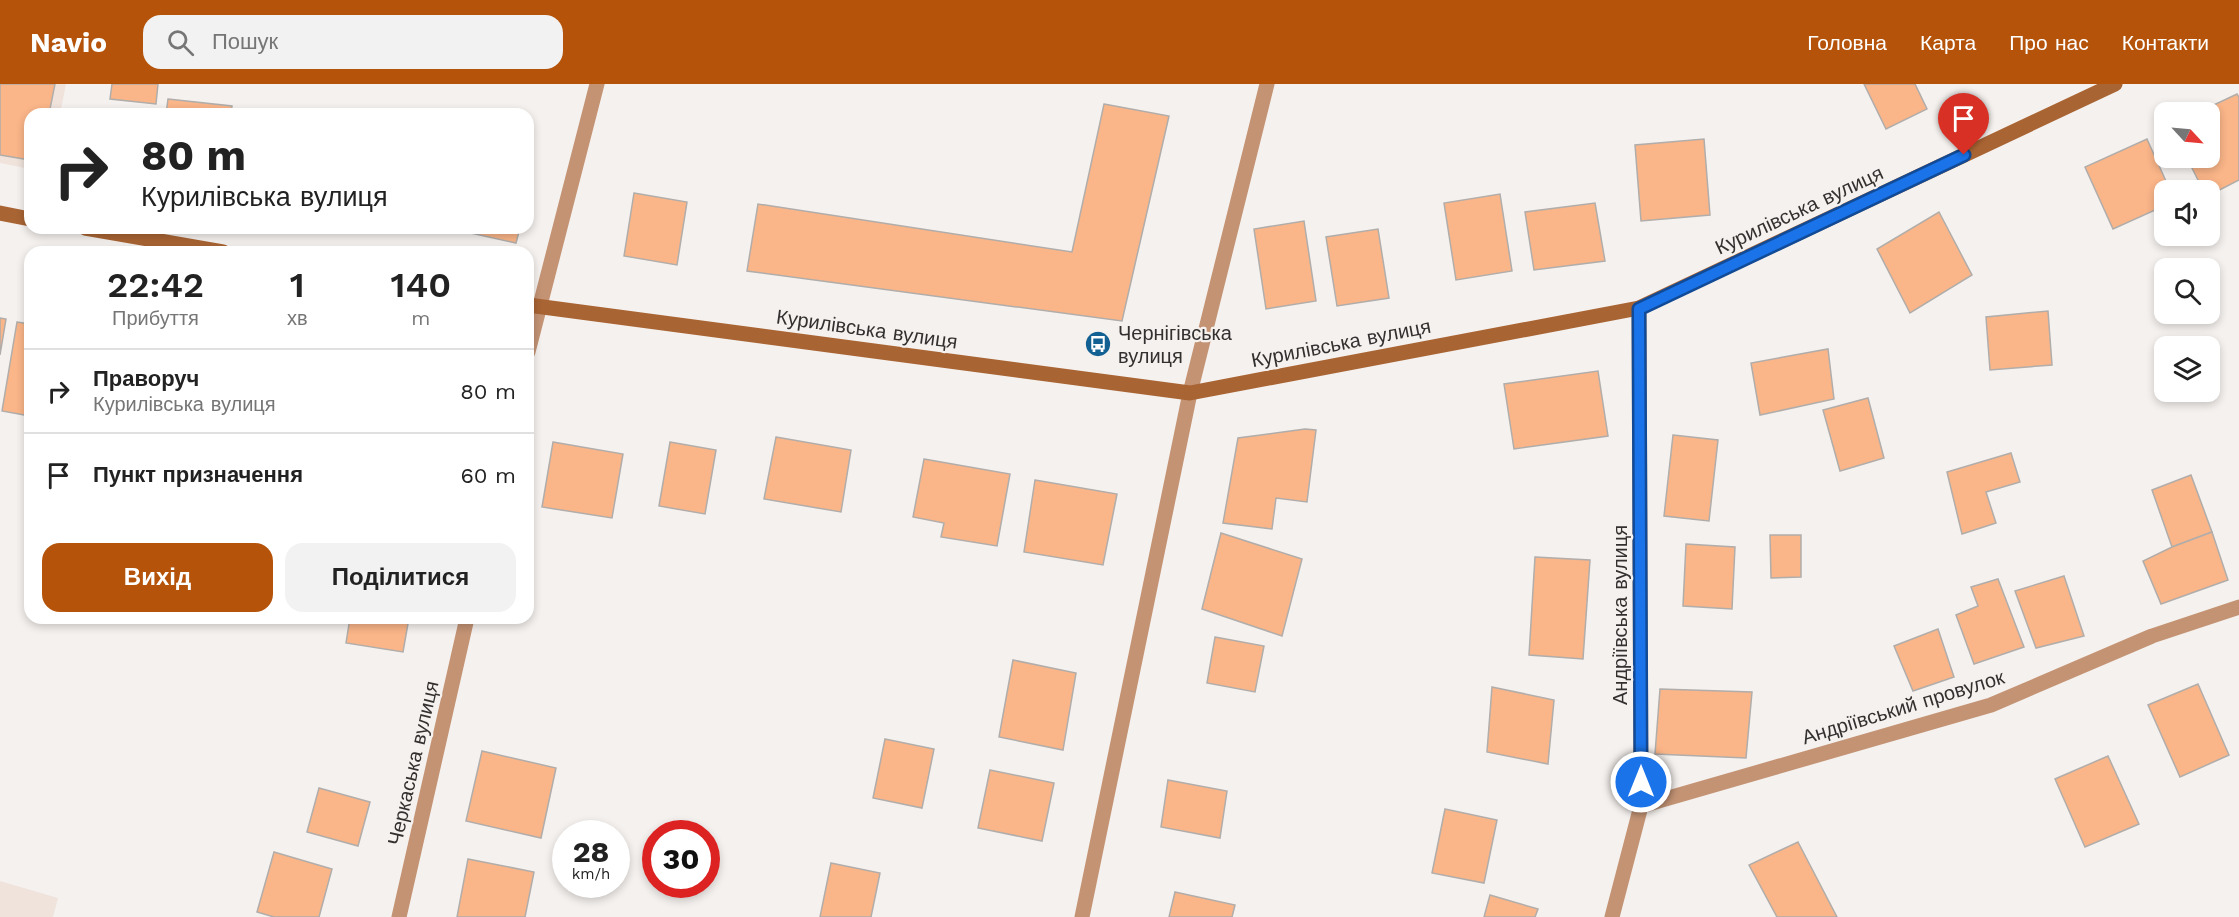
<!DOCTYPE html>
<html lang="uk">
<meta charset="utf-8">
<style>
body{margin:0;font-family:"Work Sans",sans-serif;background:#f2f2f2;color:#222;height:100vh;display:flex;flex-direction:column;font-size:22px;white-space:nowrap}
*{box-sizing:border-box;margin:0}
p{font-size:20px;color:#767676}
.icon{flex:none;width:33px;height:33px;fill:none;stroke:currentColor;stroke-width:2;stroke-linecap:round;stroke-linejoin:round}
.map{position:relative;flex:1;overflow:hidden}
.details{position:absolute;left:24px;top:162px;width:510px;height:378px;display:flex;flex-direction:column;background:#fff;border-radius:18px;box-shadow:0 3px 9px #0003}
.details>*{flex:none}
.top-card{position:absolute;left:24px;top:24px;width:510px;height:126px;border-radius:18px;box-shadow:0 3px 9px #0003;background:#fff;color:#222;overflow:hidden}
.needle{width:39px;rotate:116deg}
.controls{position:absolute;left:2154px;top:18px;display:grid;gap:12px}
.controls a{display:grid;place-items:center;width:66px;height:66px;border-radius:12px;background:#fff;box-shadow:0 3px 9px #0003;font-size:30px}
.speed{position:absolute;left:552px;top:736px;display:flex;gap:12px;font-size:30px;font-weight:700;text-align:center}
.speed>*{display:grid;place-content:center;width:78px;height:78px;border-radius:50%;background:#fff;box-shadow:0 3px 9px #0003;line-height:1}
.speed small{font-size:15px;font-weight:400}
.speed .limit{border:9px solid #d22;background:#fff;color:#111}
.pin{position:absolute;display:grid;place-items:center;width:51px;height:51px;color:#fff;margin:-62px -26px;border-radius:50% 50% 50% 0;rotate:-45deg;box-shadow:0 0 6px #0007}
.pin .icon{rotate:45deg}
.me{position:absolute;width:66px;margin:-33px;rotate:0deg;stroke-linejoin:round;filter:drop-shadow(0 0 4px #0008)}
.turn{display:flex;align-items:center;gap:21px;height:126px;padding:0 18px;font-size:27px}
.turn .icon{width:78px;height:78px;stroke-width:2.5}
.turn b{display:block;font-size:42px;line-height:51px}
.eta{display:flex;justify-content:space-evenly;align-items:center;height:102px;text-align:center}
.eta b{font-size:36px;font-weight:600;line-height:42px}
.button{display:flex;gap:12px;margin-top:auto;padding:12px 18px}
.button a{flex:1;height:69px;border-radius:18px;background:#b45309;color:#fff;font-size:24px;font-weight:600;line-height:69px;text-align:center}
.button a+a{background:#f2f2f2;color:#222}
ul{padding:0;list-style:none}
li{display:flex;align-items:center;gap:18px;height:84px;padding:0 18px;border-top:2px solid #e0e0e0}
li div{flex:1}
li b{display:block;font-size:22px}
li em{font-style:normal}
header{display:flex;align-items:center;gap:36px;box-sizing:border-box;height:84px;padding:0 30px;background:#b45309;color:#fff}
header strong{font-size:28px}
nav{display:flex;gap:33px;margin-inline-start:auto;font-size:21px}
.search{width:420px;height:54px;background:#f2f2f2;display:flex;align-items:center;gap:15px;box-sizing:border-box;padding:0 21px;border-radius:18px;color:#767676;font-size:22px}
.map>svg:first-child{display:block}
</style>
<header>
<strong>Navio</strong>
<div class="search"><svg class="icon" aria-label="search" viewBox="0 0 24 24"><circle cx="10" cy="10" r="6"/><path d="M15 15l6 6"/></svg>Пошук</div>
<nav><a>Головна</a><a>Карта</a><a>Про нас</a><a>Контакти</a></nav>
</header>
<div class="map">
<svg width="2239" height="833" viewBox="0 0 2239 833">
<rect width="100%" height="100%" fill="#f5f1ee"/>
<g fill="#efe3dc">
<polygon points="0,0 66,0 60,30 30,30 30,85 0,79"/>
<polygon points="0,797 58,814 53,833 0,833"/>
</g>
<g fill="#fab588" stroke="#b1adaa" stroke-width="1.5">
<polygon points="0,0 55,0 49,30 30,30 30,76 0,71"/>
<polygon points="112,0 158,0 156,20 110,15"/>
<polygon points="1864,0 1915,0 1927,25 1886,45"/>
<polygon points="2237,10 2239,13 2239,96 2210,111 2210,106 2203,106 2187,74 2210,74 2210,28 2199,28"/>
<polygon points="168,15 232,22 231,30 166,30"/>
<polygon points="1104,20 1169,32 1122,237 747,187 758,120 1072,168"/>
<polygon points="1704,55 1710,131 1641,137 1635,61"/>
<polygon points="2147,55 2170,106 2164,106 2164,122 2113,145 2085,83"/>
<polygon points="634,109 687,118 677,181 624,172"/>
<polygon points="1500,110 1512,187 1456,196 1444,119"/>
<polygon points="1595,119 1605,177 1534,186 1525,128"/>
<polygon points="1939,128 1972,191 1910,229 1877,165"/>
<polygon points="1304,137 1316,217 1266,225 1254,145"/>
<polygon points="457,144 520,144 516,159 457,146"/>
<polygon points="1378,145 1389,214 1337,222 1326,153"/>
<polygon points="2048,227 2052,281 1990,286 1986,233"/>
<polygon points="0,234 6,235 0,271"/>
<polygon points="17,238 30,240 30,332 2,327"/>
<polygon points="1828,265 1834,315 1760,331 1751,279"/>
<polygon points="1598,287 1608,352 1514,365 1504,300"/>
<polygon points="1868,314 1884,374 1840,387 1823,326"/>
<polygon points="1305,345 1316,346 1307,418 1276,414 1272,445 1223,439 1238,354"/>
<polygon points="1673,351 1718,356 1709,437 1664,432"/>
<polygon points="776,353 851,366 841,428 764,415"/>
<polygon points="553,358 623,370 612,434 542,423"/>
<polygon points="670,358 716,366 705,430 659,422"/>
<polygon points="2011,369 2020,398 1986,408 1996,439 1962,450 1947,388"/>
<polygon points="924,375 1010,390 997,462 941,453 944,439 913,433"/>
<polygon points="2191,391 2212,448 2172,463 2152,406"/>
<polygon points="1035,396 1117,410 1103,481 1024,468"/>
<polygon points="2212,448 2228,496 2161,520 2143,477 2172,463"/>
<polygon points="1221,449 1302,475 1282,552 1202,525"/>
<polygon points="1770,451 1801,451 1801,493 1771,494"/>
<polygon points="1686,460 1735,463 1732,525 1683,522"/>
<polygon points="1535,473 1590,476 1583,575 1529,571"/>
<polygon points="2064,492 2084,552 2036,564 2015,507"/>
<polygon points="1998,495 2024,563 1974,580 1956,531 1978,522 1971,503"/>
<polygon points="350,534 409,534 403,568 346,559"/>
<polygon points="1938,545 1954,593 1913,607 1894,562"/>
<polygon points="1215,553 1264,562 1255,608 1207,599"/>
<polygon points="1013,576 1076,589 1063,666 999,653"/>
<polygon points="2198,600 2229,671 2180,693 2148,621"/>
<polygon points="1492,603 1554,616 1548,680 1487,668"/>
<polygon points="1660,605 1752,608 1746,674 1655,670"/>
<polygon points="885,655 934,665 922,724 873,714"/>
<polygon points="482,667 556,684 541,754 466,737"/>
<polygon points="2108,672 2139,740 2085,763 2055,695"/>
<polygon points="990,686 1054,699 1042,757 978,744"/>
<polygon points="1168,696 1227,707 1220,754 1161,743"/>
<polygon points="319,704 370,718 358,762 307,748"/>
<polygon points="1445,725 1497,736 1484,799 1432,789"/>
<polygon points="1798,758 1837,833 1777,833 1749,781"/>
<polygon points="274,768 332,785 319,833 274,833 257,828"/>
<polygon points="468,775 534,788 525,833 457,833"/>
<polygon points="831,779 880,789 871,833 820,833"/>
<polygon points="1175,808 1235,821 1232,833 1169,833"/>
<polygon points="1490,811 1538,825 1535,833 1484,833"/>
</g>
<g fill="none" stroke-linecap="round" stroke-linejoin="round">
<g stroke="#c39374" stroke-width="15">
<polyline points="528,268 597,0"/>
<polyline points="1641,722 1991,621 2152,552 2239,523"/>
<polyline points="399,833 467,534"/>
<polyline points="1082,833 1190,309 1267,0"/>
<polyline points="1612,833 1641,722 1639,224"/>
</g>
<g stroke="#a96433" stroke-width="15">
<polyline points="0,129 30,135"/>
<polyline points="85,144 223,168"/>
<polyline points="528,221 1190,309 1639,224 2115,0"/>
</g>
</g>
<g fill="none" stroke-linecap="round" stroke-linejoin="round">
<g stroke="#114b97" stroke-width="15">
<polyline id="route" points="1641,698 1639,225 1964,71"/>
</g>
<use href="#route" stroke="#1a73e8" stroke-width="10"/>
</g>
<defs>
<g id="bus-disc" transform="scale(1.35)"><circle r="9.5" fill="#136093" stroke="#f5f1ee"/><path d="M-5-6H5V4H4V6H2V4H-2V6H-4V4H-5ZM-3.5-4V0h7V-4ZM-3.5 1.2v1.5H-2V1.2ZM2 1.2v1.5H3.5V1.2Z" fill="#fff"/></g>
</defs>
<g fill-rule="evenodd">
<use href="#bus-disc" x="1098" y="260"/>
</g>
<g text-anchor="middle" dominant-baseline="central" stroke-width="4.5" stroke-linejoin="round" paint-order="stroke">
<g font-size="20" fill="#333130" stroke="#f5f1ee">
<text transform="translate(1799 126) rotate(-25)">Курилівська вулиця</text>
<text transform="translate(867 245) rotate(8)">Курилівська вулиця</text>
<text transform="translate(1341 259) rotate(-11)">Курилівська вулиця</text>
<text transform="translate(1620 531) rotate(-90)">Андріївська вулиця</text>
<text transform="translate(1903 623) rotate(-17)">Андріївський провулок</text>
<text transform="translate(413 679) rotate(-77)">Черкаська вулиця</text>
</g>
<g font-size="20" fill="#333130" stroke="#f5f1ee" text-anchor="start">
<text x="1118" y="249">Чернігівська<tspan x="1118" dy="23">вулиця</tspan></text>
</g>
</g>
</svg>
<div class="controls">
<a><svg class="needle" viewBox="-14 -14 28 28"><path d="M0-13l5 13h-10z" fill="#e53935"/><path d="M0 13l5-13h-10z" fill="#767676"/></svg></a>
<a><svg class="icon" aria-label="sound" viewBox="0 0 24 24"><path d="M4 9h4l5-4v14l-5-4H4zM17 9q2 3 0 6"/></svg></a>
<a><svg class="icon" aria-label="search" viewBox="0 0 24 24"><circle cx="10" cy="10" r="6"/><path d="M15 15l6 6"/></svg></a>
<a><svg class="icon" aria-label="layers" viewBox="0 0 24 24"><path d="M12 4l9 5-9 5-9-5zM3 14l9 5 9-5"/></svg></a>
</div>
<div class="speed"><div>28<small>km/h</small></div><div class="limit">30</div></div>
<div class="pin" style="left:1964px;top:71px;background:#d93025"><svg class="icon" aria-label="arrive" viewBox="0 0 24 24"><path d="M6 21V4h12l-3 4 3 4H6"/></svg></div>
<svg class="me" style="left:1641px;top:698px" viewBox="-20 -20 40 40"><circle r="17" fill="#1a73e8" stroke="#fff" stroke-width="3"/><path d="M0-11L8 9 0 5-8 9z" fill="#fff"/></svg>
<div class="top-card">
<div class="turn"><svg class="icon" aria-label="right" viewBox="0 0 24 24"><path d="M7 20v-9h11M14 6l5 5-5 5"/></svg><div><b>80 m</b>Курилівська вулиця</div></div>
</div>
<section class="details">
<div class="eta">
<div><b>22:42</b><p>Прибуття</p></div>
<div><b>1</b><p>хв</p></div>
<div><b>140</b><p>m</p></div>
</div>
<ul>
<li><svg class="icon" aria-label="right" viewBox="0 0 24 24"><path d="M7 20v-9h11M14 6l5 5-5 5"/></svg><div><b>Праворуч</b><p>Курилівська вулиця</p></div><em>80 m</em></li>
<li><svg class="icon" aria-label="arrive" viewBox="0 0 24 24"><path d="M6 21V4h12l-3 4 3 4H6"/></svg><div><b>Пункт призначення</b></div><em>60 m</em></li>
</ul>
<div class="button"><a>Вихід</a><a>Поділитися</a></div>
</section>
</div>
